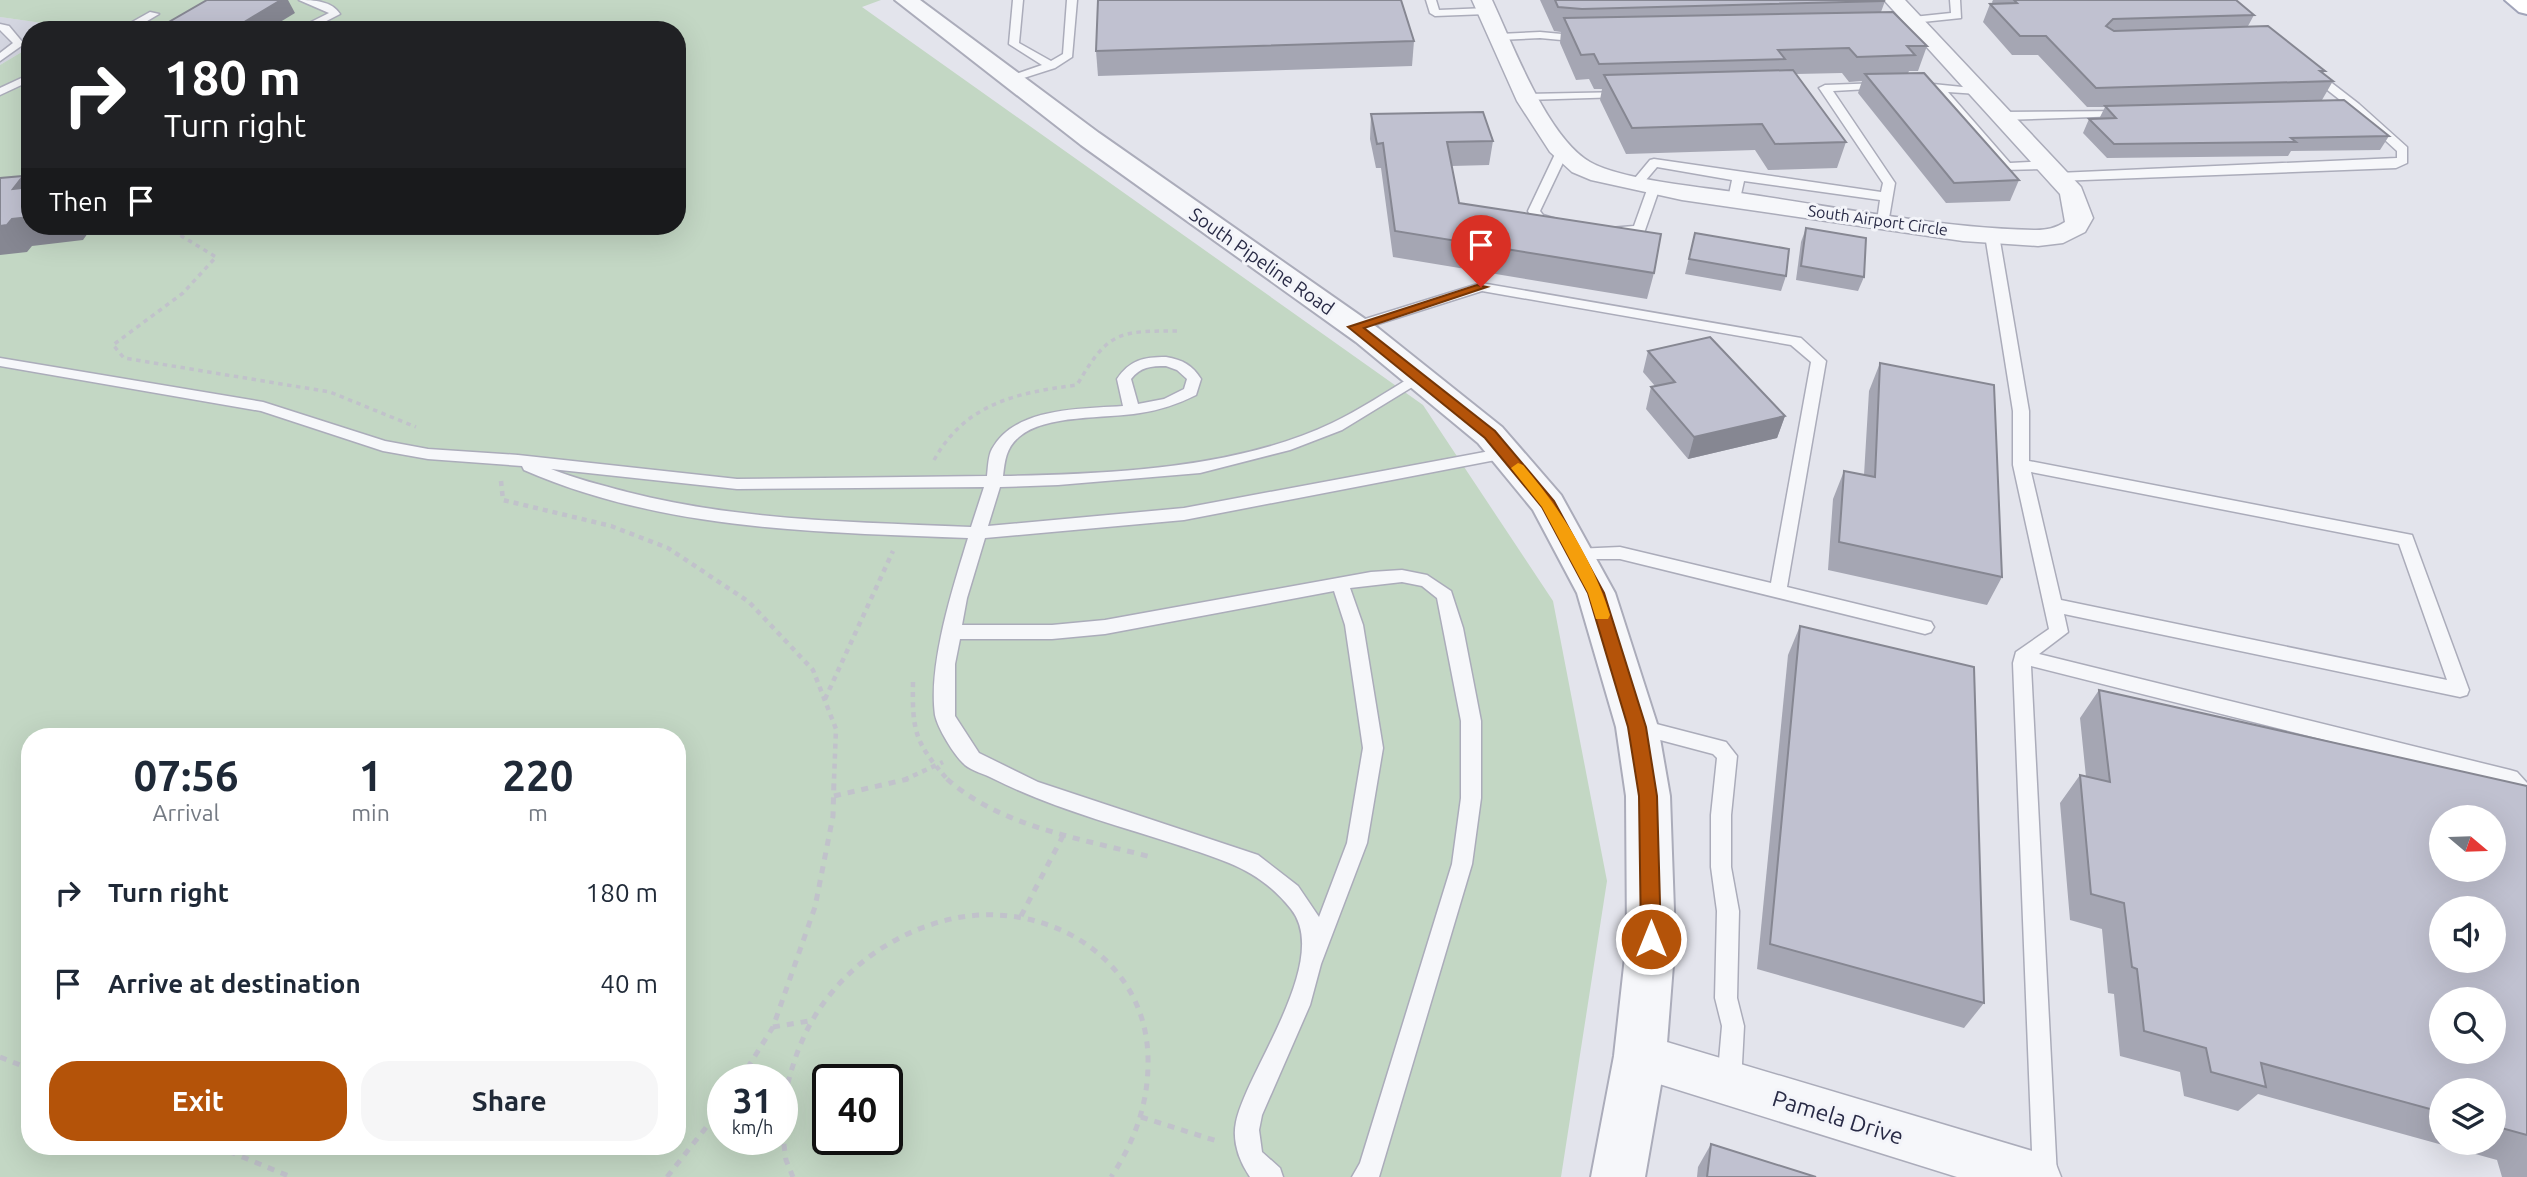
<!DOCTYPE html>
<style>
body{margin:0;font-family:Ubuntu,sans-serif;background:#f6f6f7;color:#1f2937;height:100vh;display:flex;flex-direction:column;font-size:26px;white-space:nowrap}
*{box-sizing:border-box;margin:0}
p{font-size:23px;color:#747a83}
.icon{flex:none;width:38px;height:38px;fill:none;stroke:currentColor;stroke-width:2;stroke-linecap:round;stroke-linejoin:round}
.map{position:relative;flex:1;overflow:hidden}
.panel{position:absolute;left:21px;top:728px;width:665px;height:427px;display:flex;flex-direction:column;background:#fff;border-radius:28px;box-shadow:0 7px 28px #0002}
.panel>*{flex:none}
.hud{position:absolute;left:21px;top:21px;width:665px;height:214px;border-radius:28px;box-shadow:0 7px 28px #0002;background:#202124;color:#fff;overflow:hidden}
.needle{width:46px;rotate:109deg}
.buttons{position:absolute;left:2429px;top:805px;display:grid;gap:14px}
.buttons a{display:grid;place-items:center;width:77px;height:77px;border-radius:50%;background:#fff;box-shadow:0 7px 28px #0002;font-size:35px}
.speed{position:absolute;left:707px;top:1064px;display:flex;gap:14px;font-size:35px;font-weight:700;text-align:center}
.speed>*{display:grid;place-content:center;width:91px;height:91px;border-radius:50%;background:#fff;box-shadow:0 7px 28px #0002;line-height:1}
.speed small{font-size:18px;font-weight:400}
.speed .limit{border:4px solid #111;border-radius:10px;background:#fff;color:#111}
.pin{position:absolute;display:grid;place-items:center;width:60px;height:60px;color:#fff;margin:-72px -30px;border-radius:50% 50% 50% 0;rotate:-45deg;box-shadow:0 0 7px #0007}
.pin .icon{rotate:45deg}
.me{position:absolute;width:77px;margin:-38px;rotate:0deg;stroke-linejoin:round;filter:drop-shadow(0 0 5px #0008)}
.turn{display:flex;align-items:center;gap:24px;height:147px;padding:0 28px;font-size:32px}
.turn .icon{width:91px;height:91px;stroke-width:2.5}
.turn b{display:block;font-size:49px;line-height:60px}
.then{display:flex;align-items:center;height:66px;padding:0 28px;background:#0003;gap:14px;font-size:26px}
.eta{display:flex;justify-content:space-evenly;align-items:center;height:119px;text-align:center}
.eta b{font-size:42px;font-weight:600;line-height:49px}
.primary-button{display:flex;gap:14px;margin-top:auto;padding:14px 28px}
.primary-button a{flex:1;height:80px;border-radius:28px;background:#b45309;color:#fff;font-size:28px;font-weight:600;line-height:80px;text-align:center}
.primary-button a+a{background:#f6f6f7;color:#1f2937}
ul{padding:0;list-style:none}
li{display:flex;align-items:center;gap:21px;height:91px;padding:0 28px}
li div{flex:1}
li b{display:block;font-size:26px}
li em{font-style:normal}
.map>svg:first-child{display:block}
</style>
<div class="map">
<svg width="2527" height="1177" viewBox="0 0 2527 1177">
<rect width="100%" height="100%" fill="#e3e4ec"/>
<polygon fill="#d4d6e1" points="0,17 42,23 54,30 30,30 30,47 0,65"/>
<path fill="#c3d7c4" fill-rule="evenodd" d="M 0,0 L 881,0 L 862,7 L 1423,405 L 1553,601 L 1607,881 L 1561,1177 L 0,1177 L 0,65 L 30,47 L 30,226 L 677,226 L 677,30 L 54,30 L 42,23 L 0,17 ZM 30,737 L 677,737 L 677,1146 L 30,1146 ZM 723,1080 L 782,1080 L 782,1139 L 723,1139 ZM 828,1080 L 887,1080 L 887,1139 L 828,1139 Z"/>
<g fill="none" stroke-linecap="round" stroke-linejoin="round">
<g stroke="#abacba" stroke-width="3">
<g id="service">
<path d="M 299,0 C 314,0 332,1 340,14 L 309,30 L 295,30 L 329,13 Z"/>
<polygon points="1013,0 1023,0 1019,43 1051,61 1063,54 1067,0 1077,0 1072,57 1055,68 1011,82 1005,79 1007,77 1042,65 1009,44"/>
<polygon points="1426,0 1436,0 1439,10 1487,8 1492,11 1487,14 1435,16 1430,13"/>
<polygon points="1950,0 1960,0 1961,18 1913,23 1908,20 1913,17 1951,13"/>
<polygon points="150,12 159,14 132,30 118,30"/>
<polygon points="0,24 9,26 24,44 0,61 0,53 13,43 0,30"/>
<polygon points="1540,32 1583,36 1588,39 1583,42 1540,38 1499,40 1494,37 1499,34"/>
<polygon points="2307,70 2315,70 2359,104 2407,147 2407,163 2396,168 2058,181 2052,177 2058,173 2397,158 2397,151 2352,110 2327,109 2327,105 2344,103 2307,74"/>
<polygon points="30,74 30,81 0,95 0,88"/>
<polygon points="1913,82 1982,89 1984,91 1978,94 1948,92 2010,163 2047,161 2053,165 2047,169 2003,170 1935,90 1909,87 1909,83"/>
<polygon points="1882,83 1886,84 1886,88 1833,91 1895,183 1888,224 1878,224 1877,221 1880,200 1744,181 1740,199 1734,203 1728,199 1732,180 1657,167 1640,187 1630,184 1650,160 1654,159 1881,192 1883,183 1819,88 1825,85"/>
<polygon points="1626,92 1628,94 1622,97 1526,100 1520,97 1526,94"/>
<polygon points="2128,111 2128,115 2124,116 2002,120 1996,116 2002,112"/>
<polygon points="1562,148 1568,152 1540,211 1543,215 1563,221 1557,225 1533,221 1528,211 1556,152"/>
<polygon points="1654,183 1660,187 1644,233 1610,234 1610,228 1634,226 1648,187"/>
<path d="M 1992,231 L 1999,235 L 2029,411 L 2029,461 L 2412,535 L 2469,690 L 2467,695 L 2460,697 L 2064,614 L 2068,632 L 2039,654 L 2510,770 L 2517,772 L 2527,783 L 2527,804 L 2520,802 L 2504,785 L 2031,666 L 2057,1177 L 2033,1177 L 2013,663 L 2016,652 L 2049,629 L 2013,465 L 2013,411 L 1985,235 ZM 2031,472 L 2399,544 L 2447,680 L 2061,600 Z"/>
<polygon points="1481,283 1801,338 1826,361 1787,587 1931,622 1934,627 1931,632 1925,634 1620,559 1569,559 1566,555 1569,551 1575,549 1620,547 1771,583 1811,362 1791,345 1482,291 1359,330 1349,330 1347,327 1349,324"/>
<path d="M 1166,357 C 1183,360 1192,365 1201,379 L 1196,395 C 1178,404 1161,410 1140,413 C 1106,419 1045,414 1019,437 C 1006,448 1005,460 1003,476 C 1108,474 1236,469 1332,423 C 1360,410 1387,391 1415,375 L 1420,373 L 1427,378 L 1342,430 L 1290,450 L 1200,473 L 1058,485 L 1000,487 L 988,526 L 1184,508 L 1506,448 L 1514,453 L 1506,458 L 1184,520 L 985,538 L 967,598 L 962,625 L 1052,625 L 1105,620 L 1371,572 L 1402,570 L 1427,575 L 1451,591 L 1463,628 L 1481,721 L 1481,798 L 1472,864 L 1379,1177 L 1352,1177 L 1360,1163 L 1452,864 L 1461,798 L 1461,721 L 1437,598 L 1422,586 L 1402,582 L 1350,588 L 1363,625 L 1383,748 L 1367,843 L 1321,964 L 1310,1005 L 1262,1115 L 1259,1130 L 1262,1152 L 1280,1168 L 1283,1177 L 1250,1177 C 1239,1161 1232,1141 1236,1122 C 1247,1070 1332,960 1291,909 C 1259,869 1225,861 1178,845 C 1116,825 1052,808 994,779 C 985,774 972,771 965,765 C 954,755 938,729 935,715 C 928,664 953,587 968,538 C 818,532 664,531 524,470 L 522,466 L 428,459 L 383,451 L 261,411 L 0,366 L 0,358 L 263,402 L 385,441 L 428,449 L 518,455 L 737,479 L 987,476 C 988,468 988,456 992,449 C 1015,407 1081,409 1123,406 L 1117,379 C 1130,360 1143,357 1166,357 ZM 1166,366 L 1177,370 L 1187,379 L 1184,389 L 1164,399 L 1138,404 L 1131,379 C 1140,367 1151,366 1166,366 ZM 551,469 L 737,489 L 984,487 L 971,527 C 856,522 740,521 627,492 C 601,485 576,479 551,469 ZM 1334,591 L 1345,625 L 1363,748 L 1347,843 L 1319,917 L 1298,886 L 1258,855 L 1038,782 L 979,753 L 955,716 L 955,664 L 960,639 L 1052,639 L 1105,634 Z"/>
<polygon points="1637,719 1726,742 1737,756 1731,815 1731,867 1739,911 1737,998 1744,1026 1741,1083 1737,1091 1729,1094 1721,1091 1717,1083 1722,1026 1715,998 1717,911 1711,867 1711,815 1717,758 1713,754 1630,732 1627,727 1630,722"/>
</g>
</g>
<g stroke="#abacba" stroke-width="3">
<g id="minor">
<path d="M 1472,0 L 1492,0 C 1513,45 1547,137 1590,162 C 1621,180 1703,187 1740,193 C 1838,207 1937,228 2036,230 C 2047,230 2056,228 2065,222 L 2060,194 L 1884,0 L 1905,0 L 2081,187 L 2093,218 L 2085,232 L 2063,243 L 2038,246 L 1963,241 L 1682,200 L 1591,180 L 1572,172 L 1550,152 L 1517,101 Z"/>
<polygon points="1640,1034 2036,1152 2054,1159 2061,1177 1957,1177 1640,1078 1624,1072 1617,1056 1624,1040"/>
</g>
</g>
<g stroke="#abacba" stroke-width="4">
<polygon id="tertiary" points="895,0 920,0 1099,133 1378,328 1502,427 1561,495 1615,593 1658,727 1670,796 1675,939 1666,1056 1645,1177 1591,1177 1614,1056 1627,939 1626,796 1616,727 1577,593 1533,510 1478,443 1356,342 1081,145"/>
</g>
<g stroke="#a1a4b9" stroke-width="4">
<polygon id="primary" points="2505,0 2527,0 2527,14 2519,12"/>
</g>
<g stroke="#c1c2cb" stroke-width="3.5" stroke-dasharray="4.5 4.5" stroke-linecap="butt">
<polyline points="165,226 216,257 183,293 113,345 124,358 330,392 416,427"/>
<path d="M 934,460 C 966,403 1016,393 1077,385 C 1109,330 1119,331 1181,331"/>
</g>
<g stroke="#c1c2cb" stroke-width="4.5" stroke-dasharray="5 5" stroke-linecap="butt">
<polyline points="501,481 503,500 611,526 668,548 749,602 813,670 836,729 834,780"/>
<path d="M 913,682 C 912,731 915,743 948,780"/>
<polyline points="825,699 893,551"/>
<polyline points="904,780 943,762"/>
</g>
<g stroke="#c1c2cb" stroke-width="5" stroke-dasharray="7 7" stroke-linecap="butt">
<path d="M 947,779 C 1001,827 1083,839 1151,857"/>
<polyline points="834,796 908,779"/>
<polyline points="1021,916 1065,832"/>
<polyline points="773,1027 809,1021"/>
<polyline points="0,1057 30,1069"/>
<polyline points="740,1080 773,1027 815,907 833,816 834,779"/>
<path d="M 782,1111 C 790,1067 803,1026 833,991 C 860,958 901,932 943,921 C 1038,895 1146,953 1148,1058 C 1149,1102 1135,1141 1111,1177"/>
<polyline points="1141,1117 1220,1142"/>
<polyline points="782,1130 786,1160 793,1177"/>
<polyline points="216,1146 291,1177"/>
<polyline points="667,1177 723,1106"/>
</g>
<use href="#service" fill="#f6f7fa" fill-rule="evenodd"/>
<use href="#minor" fill="#f6f7fa" fill-rule="evenodd"/>
<use href="#tertiary" fill="#f6f7fa" fill-rule="evenodd"/>
<use href="#primary" fill="#fff" fill-rule="evenodd"/>
</g>
<g fill="#a5a6b3" fill-rule="evenodd">
<polygon points="1540,0 1883,0 1885,1 1881,12 1927,46 1918,71 1909,71 1908,73 2019,180 2010,201 1946,203 1858,93 1862,81 1849,82 1842,73 1796,74 1846,142 1837,168 1768,170 1755,150 1626,154 1600,100 1602,89 1594,89 1589,79 1576,80 1560,43 1561,32 1554,31"/>
<polygon points="1993,0 2236,0 2254,15 2248,26 2325,71 2323,73 2333,81 2322,100 2389,136 2380,150 2291,151 2288,156 2107,158 2083,133 2089,119 2099,119 2105,107 2087,107 2038,55 2012,55 1983,22 1990,4 1993,4 1992,2"/>
<polygon points="1414,41 1412,66 1098,76 1096,51"/>
<polygon points="1371,114 1493,141 1489,165 1452,166 1459,203 1654,273 1647,299 1393,257 1381,168 1376,168 1370,139"/>
<polygon points="1806,228 1864,277 1858,291 1796,280 1801,242"/>
<polygon points="1695,233 1786,276 1781,291 1685,274"/>
<polygon points="1648,351 1785,416 1777,438 1688,459 1646,409 1651,387 1655,386 1643,372"/>
<polygon points="1880,363 2002,577 1987,605 1828,570 1833,499 1844,471 1864,475 1869,391"/>
<polygon points="1800,626 1984,1003 1964,1028 1757,969 1788,655"/>
<path d="M 2099,690 L 2527,786 L 2527,1177 L 2502,1177 L 2497,1160 L 2258,1094 L 2238,1111 L 2184,1096 L 2180,1072 L 2120,1056 L 2114,994 L 2108,993 L 2102,929 L 2070,920 L 2060,803 L 2080,775 L 2086,777 L 2080,718 ZM 2441,1090 L 2494,1090 L 2494,1143 L 2441,1143 Z"/>
<polygon points="1711,1144 1816,1177 1697,1177 1698,1167"/>
</g>
<g fill="#868792">
<polygon points="281,0 288,0 295,13 267,30 231,30"/>
<polygon points="23,176 30,185 30,212 13,189"/>
<polygon points="30,217 30,226 93,226 83,240 32,246 27,252 0,255 0,226 12,219"/>
<polygon points="1785,416 1777,438 1688,459 1694,437"/>
</g>
<g fill="#c0c1d0" stroke="#868792" stroke-width="2" fill-rule="evenodd">
<polygon points="207,0 281,0 231,30 155,30"/>
<polygon points="1098,0 1401,0 1414,41 1096,51"/>
<polygon points="1555,0 1883,0 1885,1 1582,9 1558,7"/>
<polygon points="2014,0 2236,0 2254,15 2113,19 2106,26 2114,31 2268,26 2325,71 2320,71 2333,81 2096,88 2046,36 2020,36 1990,4 2017,3"/>
<polygon points="1893,12 1927,46 1907,46 1915,55 1857,57 1849,48 1778,50 1785,59 1599,64 1594,54 1581,55 1564,18"/>
<polygon points="1793,70 1846,142 1775,144 1762,124 1632,128 1604,75"/>
<polygon points="1924,73 2019,180 1954,183 1865,74"/>
<polygon points="2344,100 2389,136 2291,138 2296,142 2114,144 2089,119 2116,118 2105,106"/>
<polygon points="1483,112 1493,141 1447,142 1459,203 1661,234 1654,273 1395,231 1383,143 1377,144 1371,114"/>
<polygon points="23,176 13,189 30,187 30,217 12,219 7,225 0,226 0,178"/>
<polygon points="1806,228 1866,238 1864,277 1801,266"/>
<polygon points="1695,233 1789,249 1786,276 1689,259"/>
<polygon points="1710,337 1785,416 1694,437 1651,387 1675,382 1648,351"/>
<polygon points="1880,363 1994,385 2002,577 1839,542 1844,471 1875,477"/>
<polygon points="1800,626 1974,667 1984,1003 1770,944"/>
<path d="M 2099,690 L 2527,786 L 2527,1135 L 2494,1126 L 2494,1090 L 2441,1090 L 2441,1112 L 2261,1063 L 2266,1087 L 2211,1072 L 2206,1048 L 2144,1031 L 2137,969 L 2132,967 L 2124,903 L 2091,894 L 2080,775 L 2110,782 ZM 2441,817 L 2494,817 L 2494,870 L 2441,870 ZM 2441,908 L 2494,908 L 2494,961 L 2441,961 ZM 2441,999 L 2494,999 L 2494,1052 L 2441,1052 Z"/>
<polygon points="1711,1144 1816,1177 1707,1177"/>
</g>
<polygon fill="#b45309" stroke="#753606" stroke-width="2" points="1477,285 1487,287 1364,328 1495,431 1554,501 1604,593 1646,727 1657,796 1661,939 1658,945 1651,948 1644,945 1641,939 1639,796 1628,727 1588,593 1542,507 1485,438 1348,327"/>
<path fill="#f59e0b" d="M 1518,463 L 1523,465 C 1560,508 1593,560 1610,615 L 1608,619 L 1596,619 L 1588,593 L 1542,507 L 1511,468 Z"/>
<g text-anchor="middle" dominant-baseline="central" stroke-width="6" stroke-linejoin="round" paint-order="stroke">
<g font-size="16" fill="#292b46" stroke="#f3f4f9">
<text transform="translate(1878 220) rotate(8)">South Airport Circle</text>
</g>
<g font-size="19" fill="#292b46" stroke="#f3f4f9">
<text transform="translate(1262 261) rotate(35)">South Pipeline Road</text>
</g>
<g font-size="23" fill="#292b46" stroke="#f3f4f9">
<text transform="translate(1838 1117) rotate(17)">Pamela Drive</text>
</g>
</g>
</svg>
<div class="buttons">
<a><svg class="needle" viewBox="-14 -14 28 28"><path d="M0-13l5 13h-10z" fill="#e53935"/><path d="M0 13l5-13h-10z" fill="#747a83"/></svg></a>
<a><svg class="icon" aria-label="sound" viewBox="0 0 24 24"><path d="M4 9h4l5-4v14l-5-4H4zM17 9q2 3 0 6"/></svg></a>
<a><svg class="icon" aria-label="search" viewBox="0 0 24 24"><circle cx="10" cy="10" r="6"/><path d="M15 15l6 6"/></svg></a>
<a><svg class="icon" aria-label="layers" viewBox="0 0 24 24"><path d="M12 4l9 5-9 5-9-5zM3 14l9 5 9-5"/></svg></a>
</div>
<div class="speed"><div>31<small>km/h</small></div><div class="limit">40</div></div>
<div class="pin" style="left:1481px;top:287px;background:#d93025"><svg class="icon" aria-label="arrive" viewBox="0 0 24 24"><path d="M6 21V4h12l-3 4 3 4H6"/></svg></div>
<svg class="me" style="left:1651px;top:939px" viewBox="-20 -20 40 40"><circle r="17" fill="#b45309" stroke="#fff" stroke-width="3"/><path d="M0-11L8 9 0 5-8 9z" fill="#fff"/></svg>
<div class="hud">
<div class="turn"><svg class="icon" aria-label="right" viewBox="0 0 24 24"><path d="M7 20v-9h11M14 6l5 5-5 5"/></svg><div><b>180 m</b>Turn right</div></div>
<div class="then">Then<svg class="icon" aria-label="arrive" viewBox="0 0 24 24"><path d="M6 21V4h12l-3 4 3 4H6"/></svg></div>
</div>
<section class="panel">
<div class="eta">
<div><b>07:56</b><p>Arrival</p></div>
<div><b>1</b><p>min</p></div>
<div><b>220</b><p>m</p></div>
</div>
<ul>
<li><svg class="icon" aria-label="right" viewBox="0 0 24 24"><path d="M7 20v-9h11M14 6l5 5-5 5"/></svg><div><b>Turn right</b></div><em>180 m</em></li>
<li><svg class="icon" aria-label="arrive" viewBox="0 0 24 24"><path d="M6 21V4h12l-3 4 3 4H6"/></svg><div><b>Arrive at destination</b></div><em>40 m</em></li>
</ul>
<div class="primary-button"><a>Exit</a><a>Share</a></div>
</section>
</div>
